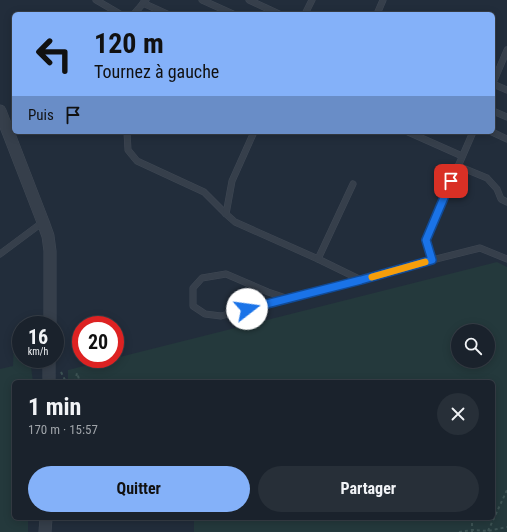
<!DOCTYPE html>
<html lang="fr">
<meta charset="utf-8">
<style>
body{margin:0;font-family:"Roboto Condensed",sans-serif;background:#272f38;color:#f1f3f6;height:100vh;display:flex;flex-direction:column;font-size:15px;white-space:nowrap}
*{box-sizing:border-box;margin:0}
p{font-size:13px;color:#9fa4a9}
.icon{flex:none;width:22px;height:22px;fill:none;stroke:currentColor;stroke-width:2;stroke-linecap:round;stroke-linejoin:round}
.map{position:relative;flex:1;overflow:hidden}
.drawer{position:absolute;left:12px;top:380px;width:483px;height:140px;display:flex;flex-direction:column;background:#1a222c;border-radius:6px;box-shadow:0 2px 10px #0003,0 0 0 1px #383f48}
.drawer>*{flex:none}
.guide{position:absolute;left:12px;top:12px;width:483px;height:122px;border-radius:6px;box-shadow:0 2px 10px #0003,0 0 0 1px #383f48;background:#84b1f9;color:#111;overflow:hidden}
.tools{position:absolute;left:451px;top:324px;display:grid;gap:8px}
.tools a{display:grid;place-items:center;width:44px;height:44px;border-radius:50%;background:#1a222c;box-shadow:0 2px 10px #0003,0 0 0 1px #383f48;font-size:20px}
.speed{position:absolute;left:12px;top:316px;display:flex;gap:8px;font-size:20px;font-weight:700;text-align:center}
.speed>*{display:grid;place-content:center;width:52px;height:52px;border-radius:50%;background:#1a222c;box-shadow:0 2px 10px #0003,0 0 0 1px #383f48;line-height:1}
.speed small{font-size:10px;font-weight:400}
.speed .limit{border:6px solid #d22;background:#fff;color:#111}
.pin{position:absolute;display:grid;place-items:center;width:34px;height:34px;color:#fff;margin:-17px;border-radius:8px;box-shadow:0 2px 6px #0006}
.me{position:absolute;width:44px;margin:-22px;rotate:75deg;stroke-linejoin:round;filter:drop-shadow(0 0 3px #0008)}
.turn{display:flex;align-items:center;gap:14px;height:84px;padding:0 16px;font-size:18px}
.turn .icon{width:52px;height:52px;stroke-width:2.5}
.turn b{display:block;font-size:28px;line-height:34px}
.then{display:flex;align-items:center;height:38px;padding:0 16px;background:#0003;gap:8px;font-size:15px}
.round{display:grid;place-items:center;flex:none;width:42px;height:42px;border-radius:21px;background:#272f38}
.headline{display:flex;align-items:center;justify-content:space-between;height:68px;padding:0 16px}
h1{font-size:24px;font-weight:700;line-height:30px}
.action{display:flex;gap:8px;margin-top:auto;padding:8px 16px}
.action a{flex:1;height:46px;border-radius:24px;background:#84b1f9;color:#111;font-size:16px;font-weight:700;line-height:46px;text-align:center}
.action a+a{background:#272f38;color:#f1f3f6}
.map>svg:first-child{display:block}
</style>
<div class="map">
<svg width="507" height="532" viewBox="0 0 507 532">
<rect width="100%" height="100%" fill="#222d3b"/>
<g fill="#24393c" fill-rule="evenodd">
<path d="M 497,262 L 507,267 L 507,532 L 194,532 L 194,518 L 493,518 L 493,382 L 68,382 L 68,370 ZM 458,331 L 488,331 L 488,361 L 458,361 Z"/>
<polygon points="14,340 21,341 21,359 30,359 33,382 14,382 14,518 28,518 28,532 0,532 0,369 13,366"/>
</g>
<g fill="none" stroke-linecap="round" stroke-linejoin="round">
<g stroke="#3f4854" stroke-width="7">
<g id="lane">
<polyline points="96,0 120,14"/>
<polyline points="202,0 233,14"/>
<polyline points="249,0 279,14"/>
<polyline points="143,3 167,14"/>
<polyline points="134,14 146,0"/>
<polyline points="305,14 312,0"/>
<polyline points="377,14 383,0"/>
<polyline points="493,83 507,50"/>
<polyline points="493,84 507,90"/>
<polyline points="493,111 507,117"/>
<polyline points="127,132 128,150 137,161 204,192 226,214 235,222 318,259 361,280 432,260 480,248 507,259"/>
<polyline points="408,132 462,156"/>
<polyline points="492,132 507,139"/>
<polyline points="458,166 487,178 497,189 501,199 507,202"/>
<polyline points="226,214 232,181 254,132"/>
<polyline points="0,254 43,222"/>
<polyline points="318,259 353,184"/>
<polyline points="432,260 426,240 473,132"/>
<polyline points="286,298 268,292 226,274 202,278 193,288 193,306 205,314 221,316 286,298 361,280"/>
</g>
</g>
<g stroke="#3f4854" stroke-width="13">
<g id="street">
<polyline points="0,111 43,222 48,236 50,251 50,325"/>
<polyline points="49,382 49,359"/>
<polyline points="45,532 46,518"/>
</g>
</g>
<g stroke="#3d5354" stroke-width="2" stroke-dasharray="3 3" stroke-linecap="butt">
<polyline points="61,372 66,382"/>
<polyline points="75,382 77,373 80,382"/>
<polyline points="488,531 507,490"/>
<polyline points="459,532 472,530 488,531 507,527"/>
<polyline points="472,532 472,518"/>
</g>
<use href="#lane" stroke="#363f4b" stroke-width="6"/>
<use href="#street" stroke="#363f4b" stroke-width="12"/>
</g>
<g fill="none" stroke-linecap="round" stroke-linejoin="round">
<g stroke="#114b97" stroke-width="10">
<polyline id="route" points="247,309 361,280 432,260 426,240 451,181"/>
</g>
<use href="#route" stroke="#1a73e8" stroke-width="7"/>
<polyline stroke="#f59e0b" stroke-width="7" points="372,277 425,262"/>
</g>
</svg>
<div class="tools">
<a><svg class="icon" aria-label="search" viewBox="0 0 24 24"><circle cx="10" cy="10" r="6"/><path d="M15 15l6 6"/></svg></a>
</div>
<div class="speed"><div>16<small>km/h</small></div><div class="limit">20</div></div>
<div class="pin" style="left:451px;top:181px;background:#d93025"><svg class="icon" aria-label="arrive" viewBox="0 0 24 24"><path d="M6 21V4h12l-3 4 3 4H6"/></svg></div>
<svg class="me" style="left:247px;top:309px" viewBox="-20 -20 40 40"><circle r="19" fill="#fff"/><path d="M0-13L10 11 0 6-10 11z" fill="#1a73e8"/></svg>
<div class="guide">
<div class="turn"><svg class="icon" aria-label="left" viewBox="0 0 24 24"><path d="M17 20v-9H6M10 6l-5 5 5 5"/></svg><div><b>120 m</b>Tournez à gauche</div></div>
<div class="then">Puis<svg class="icon" aria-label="arrive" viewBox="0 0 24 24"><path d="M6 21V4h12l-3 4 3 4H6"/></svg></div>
</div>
<section class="drawer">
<div class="headline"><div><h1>1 min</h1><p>170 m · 15:57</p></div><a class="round"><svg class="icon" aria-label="close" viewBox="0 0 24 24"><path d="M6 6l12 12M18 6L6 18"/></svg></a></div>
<div class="action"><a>Quitter</a><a>Partager</a></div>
</section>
</div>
